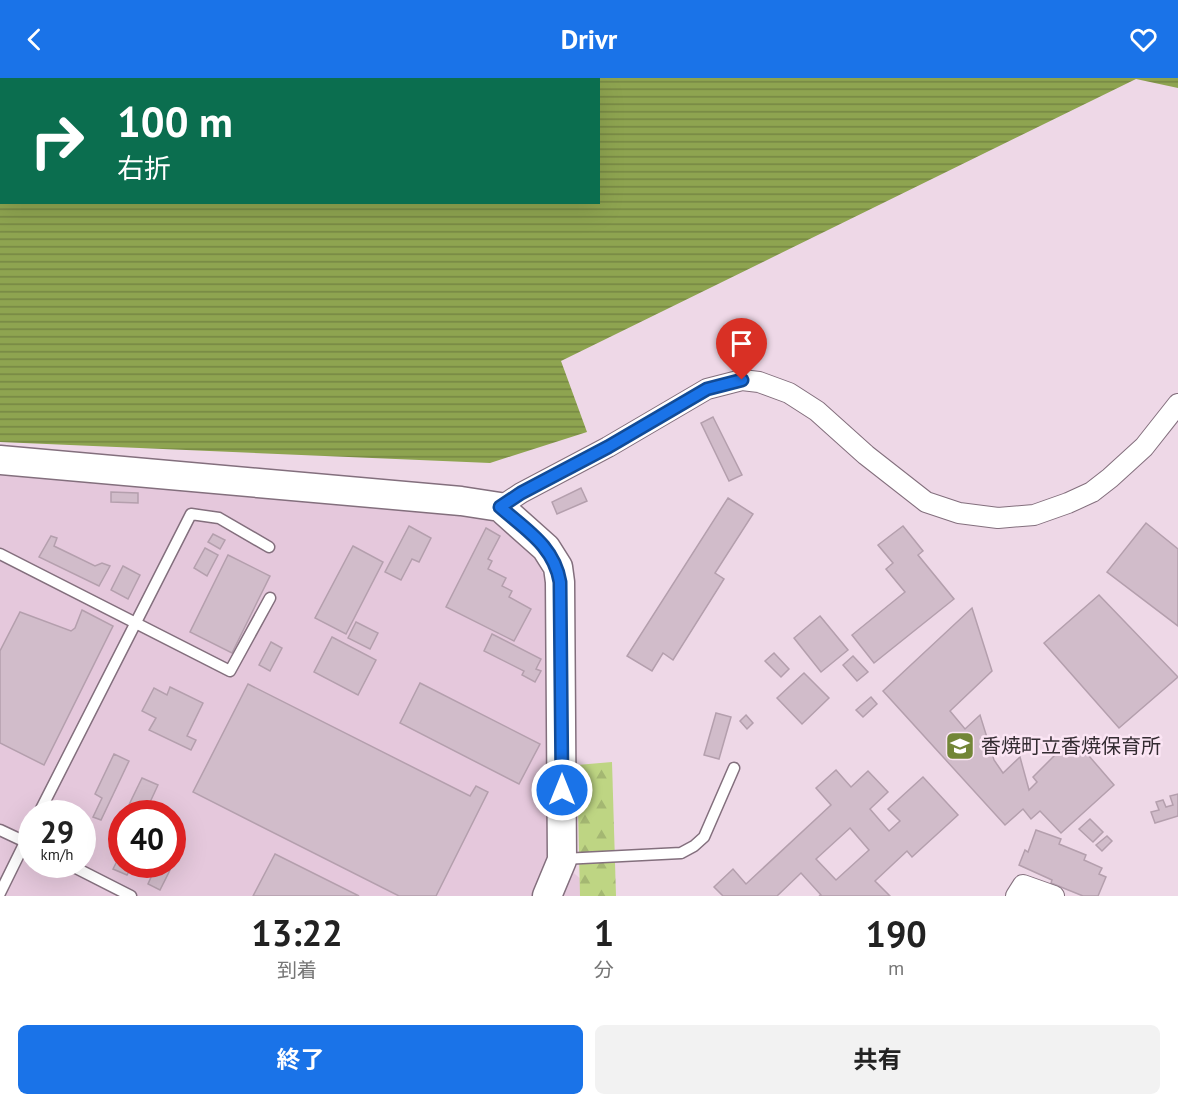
<!DOCTYPE html>
<html lang="ja">
<meta charset="utf-8">
<style>
body{margin:0;font-family:"PT Sans","Noto Sans JP",sans-serif;background:#f2f2f2;color:#222;height:100vh;display:flex;flex-direction:column;font-size:22px;white-space:nowrap}
*{box-sizing:border-box;margin:0}
p{font-size:20px;color:#767676}
.icon{flex:none;width:33px;height:33px;fill:none;stroke:currentColor;stroke-width:2;stroke-linecap:round;stroke-linejoin:round}
.map{position:relative;height:818px;overflow:hidden}
.panel{display:flex;flex-direction:column;background:#fff;flex:1}
.panel>*{flex:none}
.guide{position:absolute;left:0px;top:0px;width:600px;height:126px;box-shadow:0 6px 24px #0002;background:#0b6e4f;color:#fff;overflow:hidden}
.speed{position:absolute;left:18px;top:722px;display:flex;gap:12px;font-size:30px;font-weight:700;text-align:center}
.speed>*{display:grid;place-content:center;width:78px;height:78px;border-radius:50%;background:#fff;box-shadow:0 6px 24px #0002;line-height:1}
.speed small{font-size:15px;font-weight:400}
.speed .limit{border:9px solid #d22;background:#fff;color:#111}
.pin{position:absolute;display:grid;place-items:center;width:51px;height:51px;color:#fff;margin:-62px -26px;border-radius:50% 50% 50% 0;rotate:-45deg;box-shadow:0 0 6px #0007}
.pin .icon{rotate:45deg}
.me{position:absolute;width:66px;margin:-33px;rotate:0deg;stroke-linejoin:round;filter:drop-shadow(0 0 4px #0008)}
.turn{display:flex;align-items:center;gap:21px;height:126px;padding:0 18px;font-size:27px}
.turn .icon{width:78px;height:78px;stroke-width:2.5}
.turn b{display:block;font-size:42px;line-height:51px}
.eta{display:flex;justify-content:space-evenly;align-items:center;height:102px;text-align:center}
.eta b{font-size:36px;font-weight:700;line-height:42px}
.action{display:flex;gap:12px;margin-top:auto;padding:12px 18px}
.action a{flex:1;height:69px;border-radius:9px;background:#1a73e8;color:#fff;font-size:24px;font-weight:700;line-height:69px;text-align:center}
.action a+a{background:#f2f2f2;color:#222}
header{display:flex;justify-content:space-between;align-items:center;height:78px;padding:0 18px;background:#1a73e8;color:#fff;font-size:27px;font-weight:700}
.map>svg:first-child{display:block}
</style>
<header><svg class="icon" aria-label="back" viewBox="0 0 24 24"><path d="M15 5l-7 7 7 7"/></svg>Drivr<svg class="icon" aria-label="heart" viewBox="0 0 24 24"><path d="M12 20l-8-8c-3-5 5-10 8-4 3-6 11-1 8 4z"/></svg></header>
<div class="map">
<svg width="1178" height="818" viewBox="0 0 1178 818">
<defs>
<pattern id="forest-firs" width="22" height="20" patternUnits="userSpaceOnUse" patternTransform="scale(1.5)"><rect width="22" height="20" fill="#bed583"/><path d="M5 1l3.5 6h-7zM16 11l3.5 6h-7z" fill="#a4b772"/></pattern>
<pattern id="water-rules" width="6" height="5" patternUnits="userSpaceOnUse" patternTransform="scale(1.5)"><rect width="6" height="5" fill="#8ea450"/><path d="M0 2.5h6" fill="none" stroke="#758643"/></pattern>
</defs>
<rect width="100%" height="100%" fill="#eed8e7"/>
<path fill="#e5c8dc" fill-rule="evenodd" d="M 0,396 L 468,434 L 499,446 L 532,473 L 545,500 L 553,777 L 583,803 L 584,818 L 0,818 ZM 32,735 L 82,735 L 82,786 L 32,786 ZM 122,735 L 172,735 L 172,786 L 122,786 Z"/>
<polygon fill="url(#forest-firs)" points="612,684 616,818 580,818 577,687"/>
<path fill="url(#water-rules)" fill-rule="evenodd" d="M 0,0 L 1178,0 L 1178,10 L 1136,1 L 561,283 L 587,354 L 490,385 L 0,364 ZM 2,2 L 598,2 L 598,124 L 2,124 Z"/>
<g fill="#d1bcca" stroke="#b49fad" stroke-width="1.5" fill-rule="evenodd">
<polygon points="713,339 742,397 729,403 701,345"/>
<polygon points="581,410 587,423 557,436 552,424"/>
<polygon points="111,414 138,415 138,425 111,424"/>
<polygon points="728,420 753,436 715,495 724,501 673,582 663,575 652,593 627,578"/>
<polygon points="1146,445 1178,471 1178,548 1107,494"/>
<polygon points="409,448 431,460 419,484 412,481 401,502 385,494"/>
<polygon points="903,448 923,473 918,477 954,521 874,585 852,557 905,514 886,491 893,485 878,467"/>
<polygon points="486,450 500,458 488,481 492,483 488,491 506,500 502,508 512,513 509,519 531,531 514,563 446,529"/>
<polygon points="213,456 225,462 220,471 208,464"/>
<polygon points="51,458 57,460 54,468 95,488 102,485 110,488 99,508 39,479"/>
<polygon points="353,468 383,484 346,556 315,540"/>
<polygon points="205,470 218,477 207,498 194,490"/>
<polygon points="228,477 270,498 232,575 190,554"/>
<polygon points="123,488 140,497 128,521 111,512"/>
<polygon points="1099,517 1178,599 1119,650 1044,565"/>
<polygon points="972,530 992,593 950,633 965,651 980,637 994,682 1003,695 1020,679 1029,712 1037,704 1033,699 1067,665 1077,677 1083,671 1114,707 1061,755 1040,733 1031,741 1023,731 1005,747 883,613"/>
<polygon points="82,532 113,548 44,687 0,665 0,573 20,534 71,553 75,550"/>
<polygon points="820,538 848,572 821,594 794,560"/>
<polygon points="356,544 378,555 370,571 348,560"/>
<polygon points="492,556 541,581 536,591 541,593 535,604 522,597 524,593 484,573"/>
<polygon points="332,559 376,582 358,617 314,594"/>
<polygon points="271,564 282,570 270,593 259,587"/>
<polygon points="774,575 789,591 781,599 765,583"/>
<polygon points="853,578 868,594 857,603 843,587"/>
<polygon points="804,595 829,620 802,646 777,620"/>
<polygon points="420,605 540,666 519,706 400,645"/>
<polygon points="248,606 470,718 476,708 488,714 436,818 399,818 193,714"/>
<polygon points="170,609 203,625 187,658 196,662 191,672 149,652 156,640 142,633 154,610 167,617"/>
<polygon points="871,619 877,626 863,639 856,632"/>
<polygon points="716,635 731,639 719,681 704,677"/>
<polygon points="746,637 753,645 747,651 740,643"/>
<polygon points="114,676 129,683 101,742 93,739 102,720 95,716"/>
<path d="M 836,692 L 851,709 L 868,693 L 888,714 L 870,731 L 889,753 L 900,743 L 888,731 L 923,699 L 958,737 L 912,779 L 907,773 L 875,803 L 890,818 L 819,818 L 821,817 L 801,795 L 777,818 L 723,818 L 714,809 L 733,791 L 746,806 L 831,727 L 816,710 ZM 850,750 L 869,772 L 836,802 L 816,781 Z"/>
<polygon points="142,700 158,707 145,735 125,735"/>
<polygon points="1178,716 1178,738 1155,745 1151,734 1159,732 1156,724 1163,722 1166,729 1173,727 1170,718"/>
<polygon points="1090,741 1103,754 1093,764 1079,751"/>
<polygon points="1036,752 1061,761 1059,766 1086,777 1084,782 1102,790 1099,796 1106,799 1098,818 1083,818 1051,805 1052,802 1019,787 1025,772 1028,774"/>
<polygon points="1107,758 1112,763 1102,773 1096,767"/>
<polygon points="122,773 122,786 133,786 127,797 113,791"/>
<polygon points="275,776 359,818 253,818"/>
<polygon points="157,786 170,792 160,812 148,806"/>
</g>
<g fill="none" stroke-linecap="round" stroke-linejoin="round">
<g stroke="#836f7d" stroke-width="13">
<g id="lane">
<polyline points="0,476 230,593 270,520"/>
<polyline points="39,735 191,436 219,440 269,469"/>
<polyline points="0,752 32,767"/>
<polyline points="563,781 681,775 694,768 704,759 734,690"/>
<polyline points="68,786 131,818"/>
<polyline points="0,815 32,750"/>
</g>
</g>
<g stroke="#836f7d" stroke-width="22">
<g id="street">
<polyline points="500,429 521,415 608,369 707,311 742,302 759,304 789,315 817,333 866,377 926,424 959,435 998,440 1034,437 1068,425 1092,414 1110,400 1144,369 1178,326"/>
<polyline points="1016,818 1023,807 1054,818"/>
</g>
</g>
<g stroke="#836f7d" stroke-width="31">
<polyline id="secondary" points="0,382 461,423 500,429 546,470 558,489 560,504 562,782 547,818"/>
</g>
<use href="#lane" stroke="#fff" stroke-width="10"/>
<use href="#street" stroke="#fff" stroke-width="20"/>
<use href="#secondary" stroke="#fff" stroke-width="28"/>
</g>
<g fill="none" stroke-linecap="round" stroke-linejoin="round">
<g stroke="#114b97" stroke-width="15">
<path id="route" d="M 562,712 L 560,504 C 554,468 526,452 500,429 L 521,415 L 608,369 L 707,311 L 742,302"/>
</g>
<use href="#route" stroke="#1a73e8" stroke-width="10"/>
</g>
<defs>
<g id="school-square" transform="scale(1.5)"><rect x="-9" y="-9" width="18" height="18" rx="4" fill="#728637" stroke="#fbe5f4"/><path d="M0-5L7-2L0 1L-7-2ZM-4 1L0 2.5L4 1V4Q0 6-4 4Z" fill="#fff"/></g>
</defs>
<g fill-rule="evenodd">
<use href="#school-square" x="960" y="668"/>
</g>
<g text-anchor="middle" dominant-baseline="central" stroke-width="5" stroke-linejoin="round" paint-order="stroke">
<g font-size="20" fill="#332b31" stroke="#fbe5f4" text-anchor="start">
<text x="981" y="668">香焼町立香焼保育所</text>
</g>
</g>
</svg>
<div class="speed"><div>29<small>km/h</small></div><div class="limit">40</div></div>
<div class="pin" style="left:742px;top:302px;background:#d93025"><svg class="icon" aria-label="arrive" viewBox="0 0 24 24"><path d="M6 21V4h12l-3 4 3 4H6"/></svg></div>
<svg class="me" style="left:562px;top:712px" viewBox="-20 -20 40 40"><circle r="17" fill="#1a73e8" stroke="#fff" stroke-width="3"/><path d="M0-11L8 9 0 5-8 9z" fill="#fff"/></svg>
<div class="guide">
<div class="turn"><svg class="icon" aria-label="right" viewBox="0 0 24 24"><path d="M7 20v-9h11M14 6l5 5-5 5"/></svg><div><b>100 m</b>右折</div></div>
</div>
</div>
<section class="panel">
<div class="eta">
<div><b>13:22</b><p>到着</p></div>
<div><b>1</b><p>分</p></div>
<div><b>190</b><p>m</p></div>
</div>
<div class="action"><a>終了</a><a>共有</a></div>
</section>
